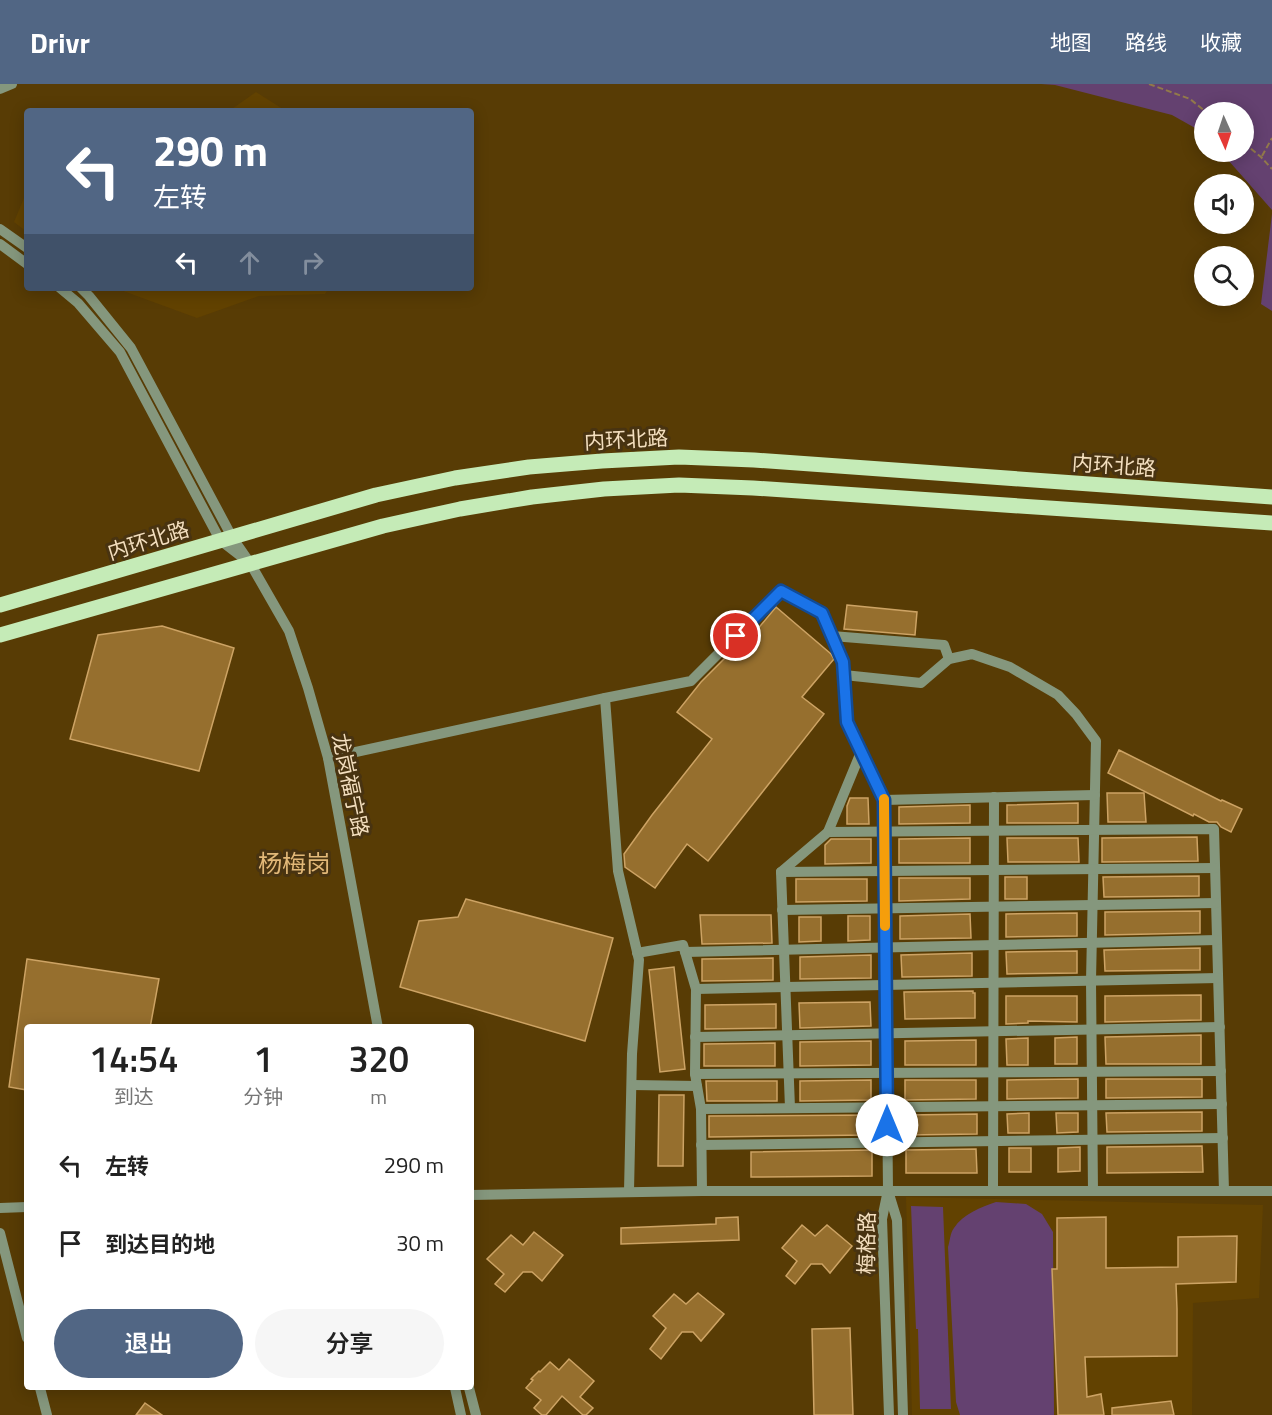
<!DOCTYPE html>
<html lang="zh">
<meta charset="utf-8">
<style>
body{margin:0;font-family:"Titillium Web","Noto Sans SC",sans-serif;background:#f6f6f6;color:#222;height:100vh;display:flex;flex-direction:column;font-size:22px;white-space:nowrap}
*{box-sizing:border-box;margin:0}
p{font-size:20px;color:#767676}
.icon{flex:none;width:33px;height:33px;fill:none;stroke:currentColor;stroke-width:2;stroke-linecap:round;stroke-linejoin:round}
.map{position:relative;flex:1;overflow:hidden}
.drawer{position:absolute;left:24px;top:940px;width:450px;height:366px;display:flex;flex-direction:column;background:#fff;border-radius:6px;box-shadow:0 3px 15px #0003}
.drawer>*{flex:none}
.banner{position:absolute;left:24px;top:24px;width:450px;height:183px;border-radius:6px;box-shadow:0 3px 15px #0003;background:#516684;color:#fff;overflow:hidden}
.needle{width:39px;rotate:177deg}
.tools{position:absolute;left:1194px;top:18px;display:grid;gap:12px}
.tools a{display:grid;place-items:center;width:60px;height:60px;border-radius:50%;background:#fff;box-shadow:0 3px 15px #0003;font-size:30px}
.pin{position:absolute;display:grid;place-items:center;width:51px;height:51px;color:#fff;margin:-26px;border:3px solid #fff;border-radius:50%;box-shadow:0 2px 6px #0007}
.me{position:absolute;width:66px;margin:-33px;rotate:0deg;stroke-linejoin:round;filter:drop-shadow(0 0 4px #0008)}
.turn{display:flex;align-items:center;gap:21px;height:126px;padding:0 30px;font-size:27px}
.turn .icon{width:78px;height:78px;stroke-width:2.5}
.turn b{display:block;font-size:42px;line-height:51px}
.lanes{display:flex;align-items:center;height:57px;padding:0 30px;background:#0003;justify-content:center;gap:30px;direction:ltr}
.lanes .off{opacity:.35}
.eta{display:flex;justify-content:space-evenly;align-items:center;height:102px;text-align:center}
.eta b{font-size:36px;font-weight:600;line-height:42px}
.cta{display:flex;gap:12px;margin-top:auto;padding:12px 30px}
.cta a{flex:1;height:69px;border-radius:36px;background:#516684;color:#fff;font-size:24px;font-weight:600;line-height:69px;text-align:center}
.cta a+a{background:#f6f6f6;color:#222}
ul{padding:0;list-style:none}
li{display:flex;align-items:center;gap:18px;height:78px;padding:0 30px}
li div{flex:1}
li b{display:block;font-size:22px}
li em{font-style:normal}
header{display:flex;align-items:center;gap:36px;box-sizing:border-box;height:84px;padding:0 30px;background:#516684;color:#fff}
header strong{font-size:28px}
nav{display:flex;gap:33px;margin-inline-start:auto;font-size:21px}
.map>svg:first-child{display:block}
</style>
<header>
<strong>Drivr</strong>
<nav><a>地图</a><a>路线</a><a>收藏</a></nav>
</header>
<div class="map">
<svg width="1272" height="1331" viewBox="0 0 1272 1331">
<rect width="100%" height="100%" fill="#583c05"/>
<g fill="#624201">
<polygon points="256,8 286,27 229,27"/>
<polygon points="27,107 27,148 14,138"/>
<polygon points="115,204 329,204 325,210 259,212 197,234"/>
<polygon points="906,1113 1263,1121 1259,1214 1193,1219 1192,1331 912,1331"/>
</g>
<g fill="#644170">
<polygon points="1041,0 1272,0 1272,126 1221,68 1244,68 1244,28 1204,28 1204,49 1172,31 1055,1"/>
<polygon points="1272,130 1272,227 1261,220"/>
<path d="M 996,1118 L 1026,1120 L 1042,1130 L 1053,1148 L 1054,1331 L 960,1331 L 956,1318 L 948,1163 C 950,1157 950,1149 954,1144 C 963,1130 981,1123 996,1118 Z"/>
<polygon points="911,1122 943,1123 951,1325 920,1325 918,1245 916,1245"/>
</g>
<g fill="#966f2e" stroke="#cda364" stroke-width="1.5">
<polygon points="847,521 917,528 915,551 844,545"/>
<polygon points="776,523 831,570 834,575 802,613 824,630 708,777 687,760 655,804 625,783 624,770 652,731 712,655 677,628 701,598 737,562 741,565"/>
<polygon points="162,542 234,564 199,687 70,655 98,551"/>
<polygon points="1119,666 1221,717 1222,716 1242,725 1231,748 1221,743 1217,738 1209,738 1194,730 1193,732 1108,689"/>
<polygon points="1107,709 1144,709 1146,738 1108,738"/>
<polygon points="850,714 868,714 869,740 847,740 847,722"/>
<polygon points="1078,719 1078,739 1007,739 1007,721"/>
<polygon points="970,721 970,739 899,740 899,723"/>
<polygon points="1197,753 1198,777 1102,778 1102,754"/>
<polygon points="970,754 970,779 899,779 899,755"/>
<polygon points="1007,754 1078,754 1079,778 1008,778"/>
<polygon points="831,755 871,755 871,779 825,780 825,761"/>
<polygon points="1199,792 1199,812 1104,813 1103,793"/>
<rect x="1005" y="793" width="22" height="22"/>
<polygon points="899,794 970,794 970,815 899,817"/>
<polygon points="796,795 867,795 867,817 796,818"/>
<polygon points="466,815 613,854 585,957 400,903 419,837 458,833"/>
<polygon points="1200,827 1200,849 1105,851 1105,828"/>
<polygon points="1077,829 1077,852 1006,853 1006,830"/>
<polygon points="970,830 971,854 900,855 900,832"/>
<polygon points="700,831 771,831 772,859 702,860"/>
<polygon points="848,832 870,832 870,856 848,857"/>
<polygon points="799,833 821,833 821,857 799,858"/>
<polygon points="1200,864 1200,886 1105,887 1104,866"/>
<polygon points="1077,867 1077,889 1007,890 1006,868"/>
<polygon points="972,869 972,892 902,893 901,871"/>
<polygon points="871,871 871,894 800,895 800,873"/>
<polygon points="773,874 773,896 702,897 702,875"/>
<polygon points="27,875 159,895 150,944 27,944 27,1006 9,1003"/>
<polygon points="674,883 685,985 660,988 649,886"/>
<polygon points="973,907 973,909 975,909 975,934 905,935 904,908"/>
<polygon points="1201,911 1201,936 1105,938 1105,912"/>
<polygon points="1006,912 1077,912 1077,938 1028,937 1028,939 1006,940"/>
<polygon points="870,918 871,942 800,944 799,919"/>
<polygon points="776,920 776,944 705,945 705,921"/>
<polygon points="1201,951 1201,980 1106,980 1105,953"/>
<polygon points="1077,953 1077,980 1055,980 1055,954"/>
<polygon points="1028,954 1028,981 1007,981 1006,955"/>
<polygon points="976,956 976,981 905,981 905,957"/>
<polygon points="871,957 871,981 800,982 800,958"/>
<polygon points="775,959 775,982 704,982 704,960"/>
<polygon points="1078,995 1078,1014 1007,1015 1007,996"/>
<polygon points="1106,995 1202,995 1202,1013 1106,1014"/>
<polygon points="871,996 871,1016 800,1017 800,997"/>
<polygon points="905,996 976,996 976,1015 905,1016"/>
<polygon points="706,997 777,997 777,1017 707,1017"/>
<polygon points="659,1011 684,1011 683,1082 658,1082"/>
<polygon points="1202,1028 1202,1047 1107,1048 1106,1029"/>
<polygon points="1029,1029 1029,1049 1008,1049 1007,1030"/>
<polygon points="1056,1029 1078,1029 1078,1048 1057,1049"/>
<polygon points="977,1030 977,1050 906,1051 906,1031"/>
<polygon points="871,1031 871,1051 709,1053 709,1032"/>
<polygon points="1202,1062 1203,1088 1107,1089 1107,1063"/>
<polygon points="1080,1063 1080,1087 1058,1088 1058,1064"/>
<rect x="1009" y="1064" width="22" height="24"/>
<polygon points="976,1065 977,1089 906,1089 906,1066"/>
<polygon points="871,1066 872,1067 872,1092 751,1093 751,1068"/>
<polygon points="738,1133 739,1156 621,1160 621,1144 716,1140 716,1134"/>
<polygon points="1106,1133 1106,1184 1178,1183 1178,1153 1237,1152 1236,1198 1176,1200 1177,1225 1177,1272 1085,1273 1087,1313 1101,1310 1104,1331 1058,1331 1052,1185 1057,1185 1057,1134"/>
<polygon points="802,1141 815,1152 827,1141 852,1162 830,1189 822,1180 811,1180 795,1200 786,1192 797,1177 782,1164"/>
<polygon points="534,1148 563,1171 542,1197 532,1188 523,1188 505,1208 495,1200 504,1190 487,1175 511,1151 523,1161"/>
<polygon points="698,1209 724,1230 701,1257 693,1248 682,1248 661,1275 650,1265 666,1244 653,1232 674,1210 686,1220"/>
<polygon points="850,1244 853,1331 814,1331 812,1245"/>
<polygon points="569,1275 594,1297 580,1313 593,1324 586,1331 583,1331 562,1312 546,1331 542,1331 534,1324 541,1316 526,1304 533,1296 531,1295 539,1287 540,1288 550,1278 559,1286"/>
<polygon points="1171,1317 1174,1331 1112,1331 1112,1324"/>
<polygon points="145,1319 162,1331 136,1331"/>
</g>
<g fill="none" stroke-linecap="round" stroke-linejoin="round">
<g stroke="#92794a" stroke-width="2" stroke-dasharray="6 3" stroke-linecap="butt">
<polyline points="1149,0 1190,15 1206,28"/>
<polyline points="1244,59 1261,73 1272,85"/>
<polyline points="1262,72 1272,54"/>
</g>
<g stroke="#85977d" stroke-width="10">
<polyline points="0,5 12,0"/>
<polyline points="0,145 27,164"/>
<polyline points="0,160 27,180"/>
<polyline points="60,204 78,219 120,268 220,456 242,473"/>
<polyline points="81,204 89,212 131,264 232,453 250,479 289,547 308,604 328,674 378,944"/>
<polyline points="832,552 944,561 949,575"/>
<polyline points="844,591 921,599 949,575 972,570 1010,583 1058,611 1076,630 1096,657 1091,897 1093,1107"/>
<polyline points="605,614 618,787 639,876 632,970 629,1107"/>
<polyline points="328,674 605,614 691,597 781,507 822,529 843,578 847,638 884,716 888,1106 882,1135 889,1331"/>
<polyline points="884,716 1095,711"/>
<polyline points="828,748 1214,745 1224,1107"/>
<polyline points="781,788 1215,784"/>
<polyline points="781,788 790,1024"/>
<polyline points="781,788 828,748 861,668"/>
<polyline points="782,826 1216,819"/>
<polyline points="685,868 1217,856"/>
<polyline points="637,869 683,861 696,905 695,990 701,1025 702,1107"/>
<polyline points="696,905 1218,894"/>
<polyline points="695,953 1220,943"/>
<polyline points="695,990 1221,987"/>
<polyline points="632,1001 697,1002"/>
<polyline points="701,1025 1222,1020"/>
<polyline points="701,1061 1223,1054"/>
<polyline points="993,1107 994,713"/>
<polyline points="889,1110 897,1136 903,1331"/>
<polyline points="471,1111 702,1107 1272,1107"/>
<polyline points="0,1124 27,1123"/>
<polyline points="0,1149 27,1254"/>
<polyline points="40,1304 47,1331"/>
<polyline points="455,1304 461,1331"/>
<polyline points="469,1304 476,1331"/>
</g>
<g stroke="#c5ebb7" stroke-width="15">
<polyline points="0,521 376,411 455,394 529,383 602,377 679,373 754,376 1272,413"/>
<polyline points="0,551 383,442 460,425 532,413 604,405 679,401 753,404 1272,439"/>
</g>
</g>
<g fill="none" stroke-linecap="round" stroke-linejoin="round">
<g stroke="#114b97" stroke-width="15">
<polyline id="route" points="736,552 781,507 822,529 843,578 847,638 884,716 887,1041"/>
</g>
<use href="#route" stroke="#1a73e8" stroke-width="10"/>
<polyline stroke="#f59e0b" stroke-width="10" points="884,715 885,842"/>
</g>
<g text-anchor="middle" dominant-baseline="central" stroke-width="6" stroke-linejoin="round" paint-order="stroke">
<g font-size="21" fill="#f3debe" stroke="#483311">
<text transform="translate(626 355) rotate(-3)">内环北路</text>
<text transform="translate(1114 381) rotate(4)">内环北路</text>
<text transform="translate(148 456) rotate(-17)">内环北路</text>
<text transform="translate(351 701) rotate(78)">龙岗福宁路</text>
<text transform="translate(866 1159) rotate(-89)">梅格路</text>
</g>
<g font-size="24" fill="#e2b878" stroke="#483311">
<text x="294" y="779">杨梅岗</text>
</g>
</g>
</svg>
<div class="tools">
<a><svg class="needle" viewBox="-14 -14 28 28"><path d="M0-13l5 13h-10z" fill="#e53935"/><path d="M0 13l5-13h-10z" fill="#767676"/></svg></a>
<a><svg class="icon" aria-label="sound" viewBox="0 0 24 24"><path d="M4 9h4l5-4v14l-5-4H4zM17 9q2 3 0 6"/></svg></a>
<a><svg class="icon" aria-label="search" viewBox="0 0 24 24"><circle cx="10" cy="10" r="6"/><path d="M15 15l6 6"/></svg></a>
</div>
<div class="pin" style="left:736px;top:552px;background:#d93025"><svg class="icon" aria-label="arrive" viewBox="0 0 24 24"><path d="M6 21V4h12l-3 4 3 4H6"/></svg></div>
<svg class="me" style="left:887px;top:1041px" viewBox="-20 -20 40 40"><circle r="19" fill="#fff"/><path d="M0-13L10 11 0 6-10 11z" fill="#1a73e8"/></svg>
<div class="banner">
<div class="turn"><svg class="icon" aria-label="left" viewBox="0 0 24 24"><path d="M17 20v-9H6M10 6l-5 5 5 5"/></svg><div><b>290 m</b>左转</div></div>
<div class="lanes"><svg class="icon" aria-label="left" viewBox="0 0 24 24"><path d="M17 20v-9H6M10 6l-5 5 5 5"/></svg><svg class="icon off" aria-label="ahead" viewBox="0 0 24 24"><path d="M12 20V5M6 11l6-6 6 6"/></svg><svg class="icon off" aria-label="right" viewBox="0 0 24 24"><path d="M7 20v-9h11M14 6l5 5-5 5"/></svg></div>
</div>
<section class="drawer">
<div class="eta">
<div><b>14:54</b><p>到达</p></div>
<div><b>1</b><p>分钟</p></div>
<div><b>320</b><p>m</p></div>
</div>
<ul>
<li><svg class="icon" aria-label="left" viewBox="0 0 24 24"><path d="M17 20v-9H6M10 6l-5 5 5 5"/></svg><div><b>左转</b></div><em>290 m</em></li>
<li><svg class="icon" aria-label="arrive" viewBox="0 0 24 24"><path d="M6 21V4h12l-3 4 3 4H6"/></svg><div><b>到达目的地</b></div><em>30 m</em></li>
</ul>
<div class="cta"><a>退出</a><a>分享</a></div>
</section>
</div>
